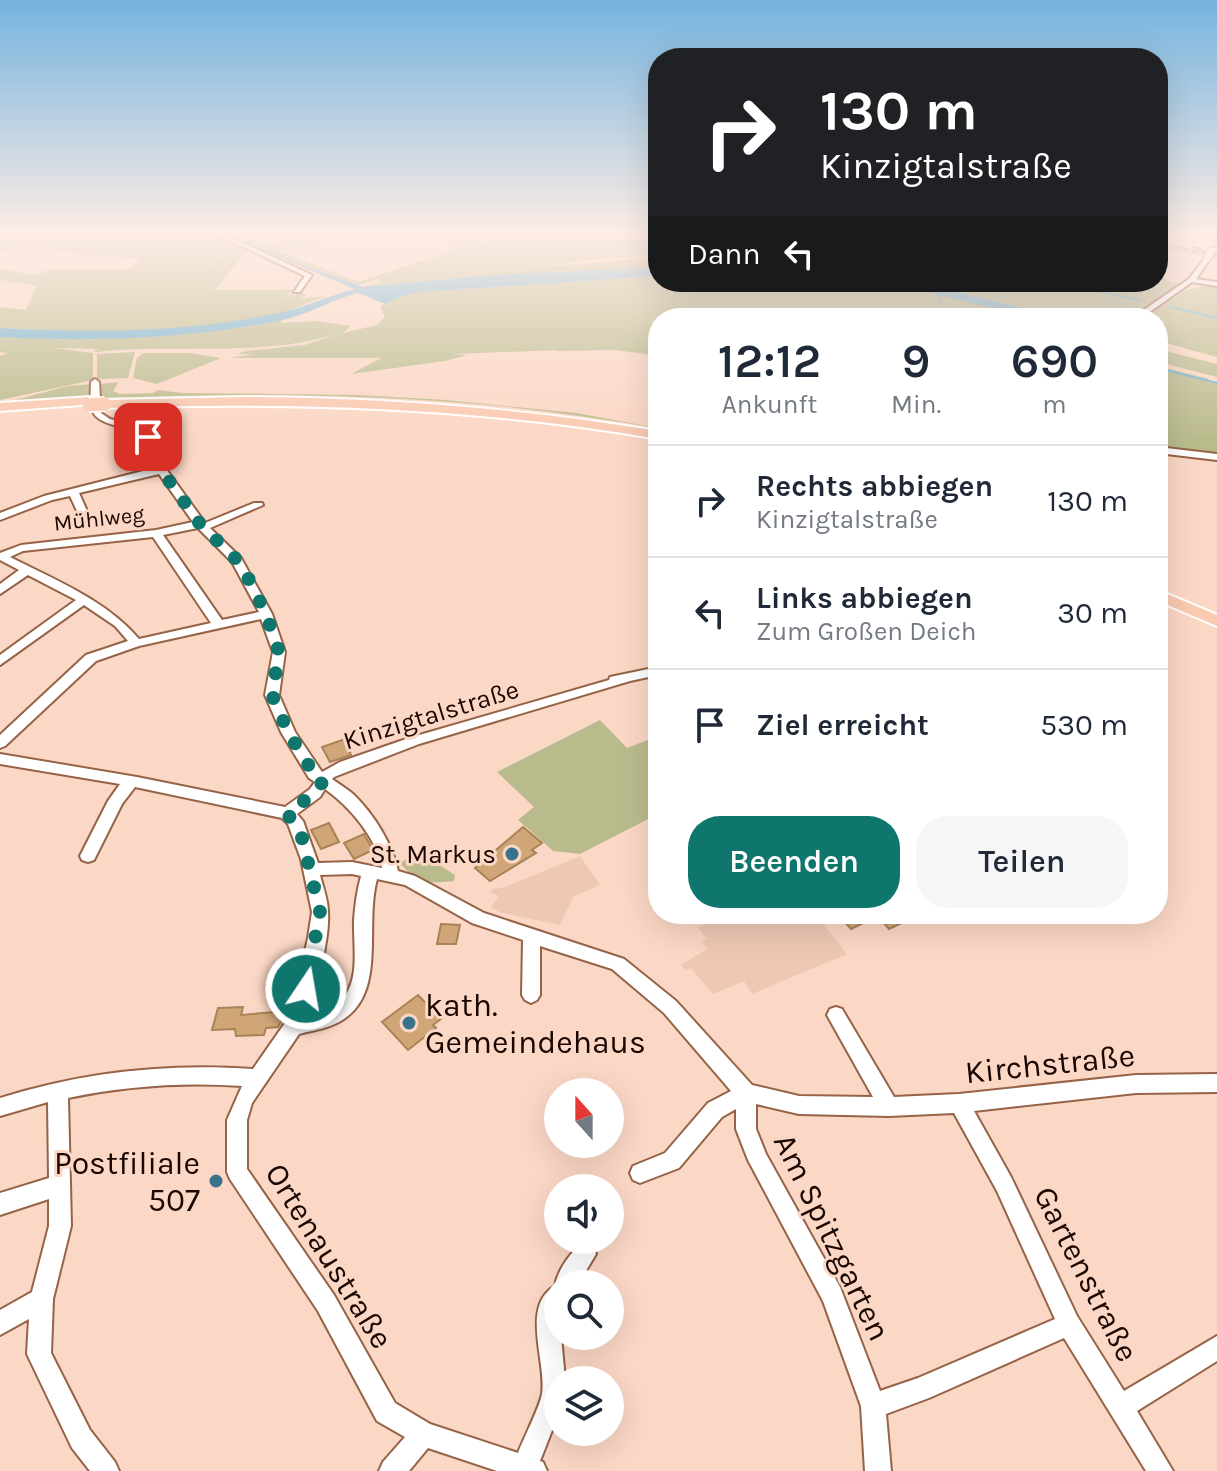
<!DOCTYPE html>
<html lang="de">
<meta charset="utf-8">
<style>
body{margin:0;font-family:Karla,sans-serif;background:#f6f6f7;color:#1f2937;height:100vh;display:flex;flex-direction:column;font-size:30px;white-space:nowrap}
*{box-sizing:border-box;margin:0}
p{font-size:26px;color:#747a83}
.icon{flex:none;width:44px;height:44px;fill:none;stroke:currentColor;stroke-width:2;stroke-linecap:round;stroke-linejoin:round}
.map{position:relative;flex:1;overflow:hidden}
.details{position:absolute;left:648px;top:308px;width:520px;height:616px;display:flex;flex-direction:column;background:#fff;border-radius:32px;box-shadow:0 8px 32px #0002}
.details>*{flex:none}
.guide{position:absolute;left:648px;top:48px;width:520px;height:244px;border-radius:32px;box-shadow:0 8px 32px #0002;background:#202124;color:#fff;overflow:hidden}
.needle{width:52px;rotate:339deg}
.buttons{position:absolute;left:544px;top:1078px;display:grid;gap:16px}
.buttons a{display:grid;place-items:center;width:80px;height:80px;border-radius:50%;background:#fff;box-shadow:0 8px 32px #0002;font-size:40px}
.pin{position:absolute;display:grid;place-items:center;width:68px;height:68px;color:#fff;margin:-34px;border-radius:16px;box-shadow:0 4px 12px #0006}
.me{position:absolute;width:88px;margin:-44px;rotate:12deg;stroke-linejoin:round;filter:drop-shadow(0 0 6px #0008)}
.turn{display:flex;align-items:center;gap:28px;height:168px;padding:0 40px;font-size:36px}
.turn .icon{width:104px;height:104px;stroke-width:2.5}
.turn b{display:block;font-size:56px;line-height:68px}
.then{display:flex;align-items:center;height:76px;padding:0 40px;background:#0003;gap:16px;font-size:30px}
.eta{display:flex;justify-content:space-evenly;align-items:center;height:136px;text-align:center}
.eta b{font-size:48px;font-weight:600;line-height:56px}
.button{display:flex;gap:16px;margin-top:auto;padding:16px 40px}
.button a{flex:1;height:92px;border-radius:32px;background:#0f766e;color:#fff;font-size:32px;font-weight:600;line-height:92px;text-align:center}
.button a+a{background:#f6f6f7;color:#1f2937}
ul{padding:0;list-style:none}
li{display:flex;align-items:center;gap:24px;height:112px;padding:0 40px;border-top:2px solid #e0e1e3}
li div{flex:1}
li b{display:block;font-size:30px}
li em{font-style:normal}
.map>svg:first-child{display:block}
</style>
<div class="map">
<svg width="1217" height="1471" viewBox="0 0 1217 1471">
<rect width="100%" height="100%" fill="#fbd7c5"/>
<g fill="#eec8b4">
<polygon points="580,856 600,885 573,897 560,925 499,912 491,907 499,896 490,892 492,889 505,887"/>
<polygon points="733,914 822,914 825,918 820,920 847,954 752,994 744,981 713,994 691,968 686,970 681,965 707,949 702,941 706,939 698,927"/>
</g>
<g fill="#babb8d">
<path d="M 0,234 L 37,243 L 54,234 L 216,234 L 228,238 L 205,273 L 230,239 L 249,248 L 215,290 L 294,290 L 284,298 L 294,293 L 292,298 L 300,292 L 306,295 L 300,299 L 327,296 C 312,300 297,308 281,313 C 195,336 89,333 0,328 L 0,307 L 26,310 L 37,286 L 0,280 L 0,269 L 37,275 L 48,270 L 130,269 L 140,259 L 69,253 L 27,245 L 0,253 Z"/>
<polygon points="235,234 278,237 298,234 259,241 264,244 314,234 328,241 279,251 358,282 459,248 438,238 473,234 483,242 508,234 658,234 658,255 608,258 518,269 658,257 658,267 491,275 362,287 382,282 377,281 379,278 359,285 299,263"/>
<path d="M 658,276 L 658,282 L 879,282 L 925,290 L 1039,318 L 834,318 L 814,312 L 805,318 L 658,318 L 658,363 L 651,356 L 655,355 L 614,350 L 555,351 L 559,350 L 453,354 L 467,355 L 445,361 L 351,374 L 381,358 L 229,358 L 253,354 L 237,354 L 246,351 L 305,345 L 337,334 C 258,358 170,343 96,352 L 93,350 L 101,349 L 54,348 L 93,353 L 93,380 L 0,400 L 0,356 L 8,353 L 0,352 L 0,348 L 3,348 L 0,347 L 0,337 L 151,337 L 283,320 L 280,323 L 317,321 L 351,326 L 343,333 L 377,325 L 385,317 L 380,306 L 403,296 L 423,292 Z"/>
<polygon points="1158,277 1179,284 1129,317 1064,318 913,282 1158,282"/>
<polygon points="1209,285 1217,285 1217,357 1158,341 1158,318 1144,318 1186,290"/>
<polygon points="1158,349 1217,364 1217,377 1158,362"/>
<polygon points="135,352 128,378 97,379 97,354"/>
<polygon points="143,353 190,353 221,358 157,384 133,378 137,358"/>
<polygon points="1158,366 1209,379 1207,382 1217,384 1217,453 1158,446"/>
<path d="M 119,382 L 113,391 L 120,394 L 153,393 L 158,390 L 182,393 L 358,395 L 446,400 L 576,413 L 658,428 C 598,418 538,409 477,404 C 352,393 226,394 100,398 L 101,384 Z"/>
<polygon points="92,384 92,398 0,404 68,386"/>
<polygon points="600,720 627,748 658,736 658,814 580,854 553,851 518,820 534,807 497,772"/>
<path d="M 419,852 L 455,875 L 454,881 C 427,884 419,884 400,863 Z"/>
</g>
<g fill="#69b1d2">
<path d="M 225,234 L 235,234 L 299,263 L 363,287 L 491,275 L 658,267 L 658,276 L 423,292 L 403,296 L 385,304 L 358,293 C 332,299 310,314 283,320 C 191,339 94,342 0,337 L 0,328 C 91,333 188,333 278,313 C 303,308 329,296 354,289 Z"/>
<path d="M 879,282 L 928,285 L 1064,318 C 1006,318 939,291 879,282 Z"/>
</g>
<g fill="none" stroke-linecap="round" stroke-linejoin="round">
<g stroke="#69b1d2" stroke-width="2">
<polyline points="1050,282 1139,300"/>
<polyline points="934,291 941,301"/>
<polyline points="943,306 946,310 977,318"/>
<polyline points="1171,307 1217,318"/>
<polyline points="1158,368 1217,383"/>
</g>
</g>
<g fill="#d0a679" stroke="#a98255" stroke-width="2">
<polygon points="345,739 351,755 330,762 322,747"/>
<polygon points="329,823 339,842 321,849 311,830"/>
<polygon points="523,827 542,843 532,850 536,853 490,881 475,868"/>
<polygon points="364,834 373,850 354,859 344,843"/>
<polygon points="838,914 921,914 889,929 878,916 851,929"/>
<polygon points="441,924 460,925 456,944 437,944"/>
<polygon points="418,995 441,1019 433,1025 436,1028 408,1050 382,1022"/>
<polygon points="243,1007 241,1015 287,1011 278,1027 266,1028 264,1035 236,1036 235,1029 212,1030 218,1008"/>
</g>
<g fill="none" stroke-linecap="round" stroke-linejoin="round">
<g stroke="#966347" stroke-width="4">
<g id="minor">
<polygon points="216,234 224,234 312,275 300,292 294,292 305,276"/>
<polygon points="1185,239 1211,249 1217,247 1217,251 1209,252 1185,241"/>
<polygon points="1205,258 1210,259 1196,279 1217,282 1217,286 1192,282 1141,318 1132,318 1189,279"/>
<path d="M 95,379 L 99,382 L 101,413 L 110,419 L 139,426 L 141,425 L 125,409 L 129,406 L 150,423 L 152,425 L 146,430 L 153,437 L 157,455 L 166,469 L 205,523 L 254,503 L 262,503 L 263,505 L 210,528 L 241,558 L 272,614 L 285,652 L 279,695 L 295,732 L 322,772 L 340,762 L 409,738 L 609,680 L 610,677 L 658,667 L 658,675 L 630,681 L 419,744 L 334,777 L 332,779 C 339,784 347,789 353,794 C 373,813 393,845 398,871 L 415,876 L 484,913 L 624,959 L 676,1001 L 752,1085 L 799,1096 L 873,1097 L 827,1015 L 830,1009 L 836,1007 L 842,1009 L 894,1097 L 959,1094 L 1136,1075 L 1217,1074 L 1217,1092 L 1136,1093 L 974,1111 L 1011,1177 L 1077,1316 L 1124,1391 L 1217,1336 L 1217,1361 L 1137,1411 L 1173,1471 L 1146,1471 L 1064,1338 L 929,1398 L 886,1414 L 891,1471 L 865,1471 L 861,1406 L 823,1301 L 748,1160 L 736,1129 L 736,1109 L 722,1117 L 679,1168 L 640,1183 L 633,1180 L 630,1173 L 633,1166 L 665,1153 L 708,1103 L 731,1091 L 664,1013 L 612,969 L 540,946 L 540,995 L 537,1000 L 531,1003 L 525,1000 L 522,995 L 523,940 L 472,923 L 405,885 L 377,879 C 363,930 391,1003 330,1026 C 320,1030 309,1031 299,1034 L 252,1103 L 247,1120 L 247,1169 L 334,1295 L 395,1403 L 430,1424 L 518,1453 C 524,1437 539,1409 542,1394 C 547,1363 520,1306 555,1286 C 557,1272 571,1249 585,1243 L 593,1246 L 596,1254 L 578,1284 L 558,1284 L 558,1336 L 561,1336 L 565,1380 L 558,1380 L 558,1415 L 540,1461 L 543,1462 L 547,1471 L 497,1471 L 428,1448 L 409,1471 L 379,1471 L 383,1462 L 405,1437 L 377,1421 L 318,1311 L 230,1179 L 227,1172 L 227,1120 L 242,1086 C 183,1082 125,1086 68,1098 L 71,1226 L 53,1299 L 51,1353 L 90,1430 L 115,1462 L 119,1471 L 90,1471 L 72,1448 L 27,1354 L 29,1319 L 0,1335 L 0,1310 L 32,1292 L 49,1226 L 49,1199 L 0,1215 L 0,1193 L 49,1178 L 48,1102 L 0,1116 L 0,1098 C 83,1072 166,1063 253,1069 L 285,1023 L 294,1001 L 308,938 L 312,912 L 301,859 L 288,824 L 282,818 L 135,787 L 122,804 L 94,860 L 88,862 L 82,860 L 80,856 L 108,801 L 120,784 L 0,764 L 0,754 L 137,777 L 285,807 L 310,789 L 315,782 L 309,778 L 281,732 L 265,695 L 273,652 L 261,619 L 139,646 L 96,661 L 5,746 L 0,748 L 0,735 L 86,655 L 128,641 L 115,626 L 84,605 L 0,665 L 0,655 L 76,600 L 28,575 L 0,594 L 0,584 L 19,570 L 0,560 L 0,553 L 21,545 L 156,530 L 193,522 L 159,474 L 79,493 L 87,511 L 86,513 L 78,513 L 70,496 L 52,500 L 0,520 L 0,513 L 44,496 L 155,468 C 150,460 144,437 140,433 C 135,429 128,429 122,427 C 89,419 90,413 91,382 ZM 198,528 L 232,562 L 259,612 L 222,620 L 163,535 ZM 153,537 L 211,623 L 139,639 C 106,600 55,580 10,557 L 23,551 ZM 325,789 C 350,807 376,837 382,868 L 352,862 L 318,863 L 303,821 L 297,814 L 320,797 ZM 352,874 L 361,876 C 357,891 355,905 354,920 C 353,945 361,981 341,1000 C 332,1009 318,1013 307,1016 C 316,991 330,938 328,912 C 328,900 323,887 320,875 ZM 756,1104 L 799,1114 L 889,1116 L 954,1113 L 997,1191 L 1055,1319 L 918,1378 L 880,1391 L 840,1287 L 766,1154 L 756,1129 Z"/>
<polygon points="1158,447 1217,454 1217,460 1158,453"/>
</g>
</g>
<g stroke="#fff" stroke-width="4">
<polygon id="major" points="1158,234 1205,242 1209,244 1205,246 1158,237"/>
</g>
<g stroke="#fff" stroke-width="4">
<g id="highway">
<polygon points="90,397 94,398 94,404 0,411 0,403"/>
<path d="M 244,397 C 383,398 520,408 658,431 L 658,439 C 474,407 291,402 105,408 L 99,404 L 105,400 Z"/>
<polygon points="1158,590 1217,615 1217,626 1158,601"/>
</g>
</g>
<use href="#minor" fill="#fff" fill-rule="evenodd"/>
<use href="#major" fill="#fcdfd0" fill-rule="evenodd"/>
<use href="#highway" fill="#facab1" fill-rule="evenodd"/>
<g stroke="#8a6e62" stroke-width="4">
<polyline id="rail" points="1158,244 1217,256"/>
</g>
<use href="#rail" stroke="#fbd7c5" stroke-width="2" stroke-dasharray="5" stroke-linecap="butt"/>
<g stroke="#966347" stroke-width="9" stroke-linecap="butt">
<polyline id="minor-bridge" points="1207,259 1211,251"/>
</g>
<g stroke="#fff" stroke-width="16" stroke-linecap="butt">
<polyline id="highway-bridge" points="89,405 105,404"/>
</g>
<use href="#minor-bridge" stroke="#fff" stroke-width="7"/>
<use href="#highway-bridge" stroke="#facab1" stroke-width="13"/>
</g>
<linearGradient id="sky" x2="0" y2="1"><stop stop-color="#75b3df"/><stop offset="0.53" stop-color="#fdede5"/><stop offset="1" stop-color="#fdede5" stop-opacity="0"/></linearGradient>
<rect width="1217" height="440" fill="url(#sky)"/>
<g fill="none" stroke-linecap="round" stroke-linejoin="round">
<polyline stroke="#0f766e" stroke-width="14" stroke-dasharray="0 25.2" points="148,437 152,455 167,478 200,524 237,560 248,578 266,614 279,652 272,695 288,732 314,774 323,781 315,793 287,813 301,834 320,912 306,989"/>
</g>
<g fill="#39728b" stroke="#fbd7c5" stroke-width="3">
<circle cx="512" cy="854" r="8"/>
<circle cx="409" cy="1023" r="8"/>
<circle cx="216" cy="1181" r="8"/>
</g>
<g text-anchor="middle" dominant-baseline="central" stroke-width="6" stroke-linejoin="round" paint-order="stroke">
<g font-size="22" fill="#1a0701" stroke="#fbd7c5">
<text transform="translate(99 519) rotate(-6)">Mühlweg</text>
</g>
<g font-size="26" fill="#1a0701" stroke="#fbd7c5">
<text transform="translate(431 715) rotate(-17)">Kinzigtalstraße</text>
</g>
<g font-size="26" fill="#1a0701" stroke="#fbd7c5" text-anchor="end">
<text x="496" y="854">St. Markus</text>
</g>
<g font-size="32" fill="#1a0701" stroke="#fbd7c5" text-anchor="start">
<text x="425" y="1005">kath.<tspan x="425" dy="37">Gemeindehaus</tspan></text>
<text x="200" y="1163" text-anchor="end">Postfiliale<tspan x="200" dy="37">507</tspan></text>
</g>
<g font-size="32" fill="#1a0701" stroke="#fbd7c5">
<text transform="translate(1050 1064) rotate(-6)">Kirchstraße</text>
<text transform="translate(832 1237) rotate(64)">Am Spitzgarten</text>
<text transform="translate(329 1256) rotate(58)">Ortenaustraße</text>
<text transform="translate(1086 1274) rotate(63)">Gartenstraße</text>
</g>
</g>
</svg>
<div class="buttons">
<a><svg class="needle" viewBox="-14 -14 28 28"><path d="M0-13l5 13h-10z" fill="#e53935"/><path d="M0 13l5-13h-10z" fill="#747a83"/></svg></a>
<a><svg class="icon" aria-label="sound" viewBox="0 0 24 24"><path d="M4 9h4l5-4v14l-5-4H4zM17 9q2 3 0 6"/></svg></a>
<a><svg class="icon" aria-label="search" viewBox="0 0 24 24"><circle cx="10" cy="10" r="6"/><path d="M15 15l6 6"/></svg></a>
<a><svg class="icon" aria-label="layers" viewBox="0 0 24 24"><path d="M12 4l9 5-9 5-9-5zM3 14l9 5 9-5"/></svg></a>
</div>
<div class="pin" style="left:148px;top:437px;background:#d93025"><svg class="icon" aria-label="arrive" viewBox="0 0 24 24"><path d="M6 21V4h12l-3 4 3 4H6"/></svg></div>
<svg class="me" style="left:306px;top:989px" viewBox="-20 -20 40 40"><circle r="17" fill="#0f766e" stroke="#fff" stroke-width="3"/><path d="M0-11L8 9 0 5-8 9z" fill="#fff"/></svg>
<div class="guide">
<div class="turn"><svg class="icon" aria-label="right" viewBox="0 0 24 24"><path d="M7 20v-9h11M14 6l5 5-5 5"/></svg><div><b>130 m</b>Kinzigtalstraße</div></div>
<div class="then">Dann<svg class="icon" aria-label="left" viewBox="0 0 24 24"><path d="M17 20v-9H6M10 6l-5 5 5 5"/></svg></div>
</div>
<section class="details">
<div class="eta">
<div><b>12:12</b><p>Ankunft</p></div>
<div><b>9</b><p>Min.</p></div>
<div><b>690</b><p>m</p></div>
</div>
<ul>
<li><svg class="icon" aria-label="right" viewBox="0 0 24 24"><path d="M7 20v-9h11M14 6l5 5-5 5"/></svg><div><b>Rechts abbiegen</b><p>Kinzigtalstraße</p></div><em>130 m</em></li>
<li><svg class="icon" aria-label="left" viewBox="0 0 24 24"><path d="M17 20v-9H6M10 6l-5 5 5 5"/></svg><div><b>Links abbiegen</b><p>Zum Großen Deich</p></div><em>30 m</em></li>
<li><svg class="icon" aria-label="arrive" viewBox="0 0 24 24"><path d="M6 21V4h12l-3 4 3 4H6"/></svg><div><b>Ziel erreicht</b></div><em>530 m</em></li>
</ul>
<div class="button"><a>Beenden</a><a>Teilen</a></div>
</section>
</div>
